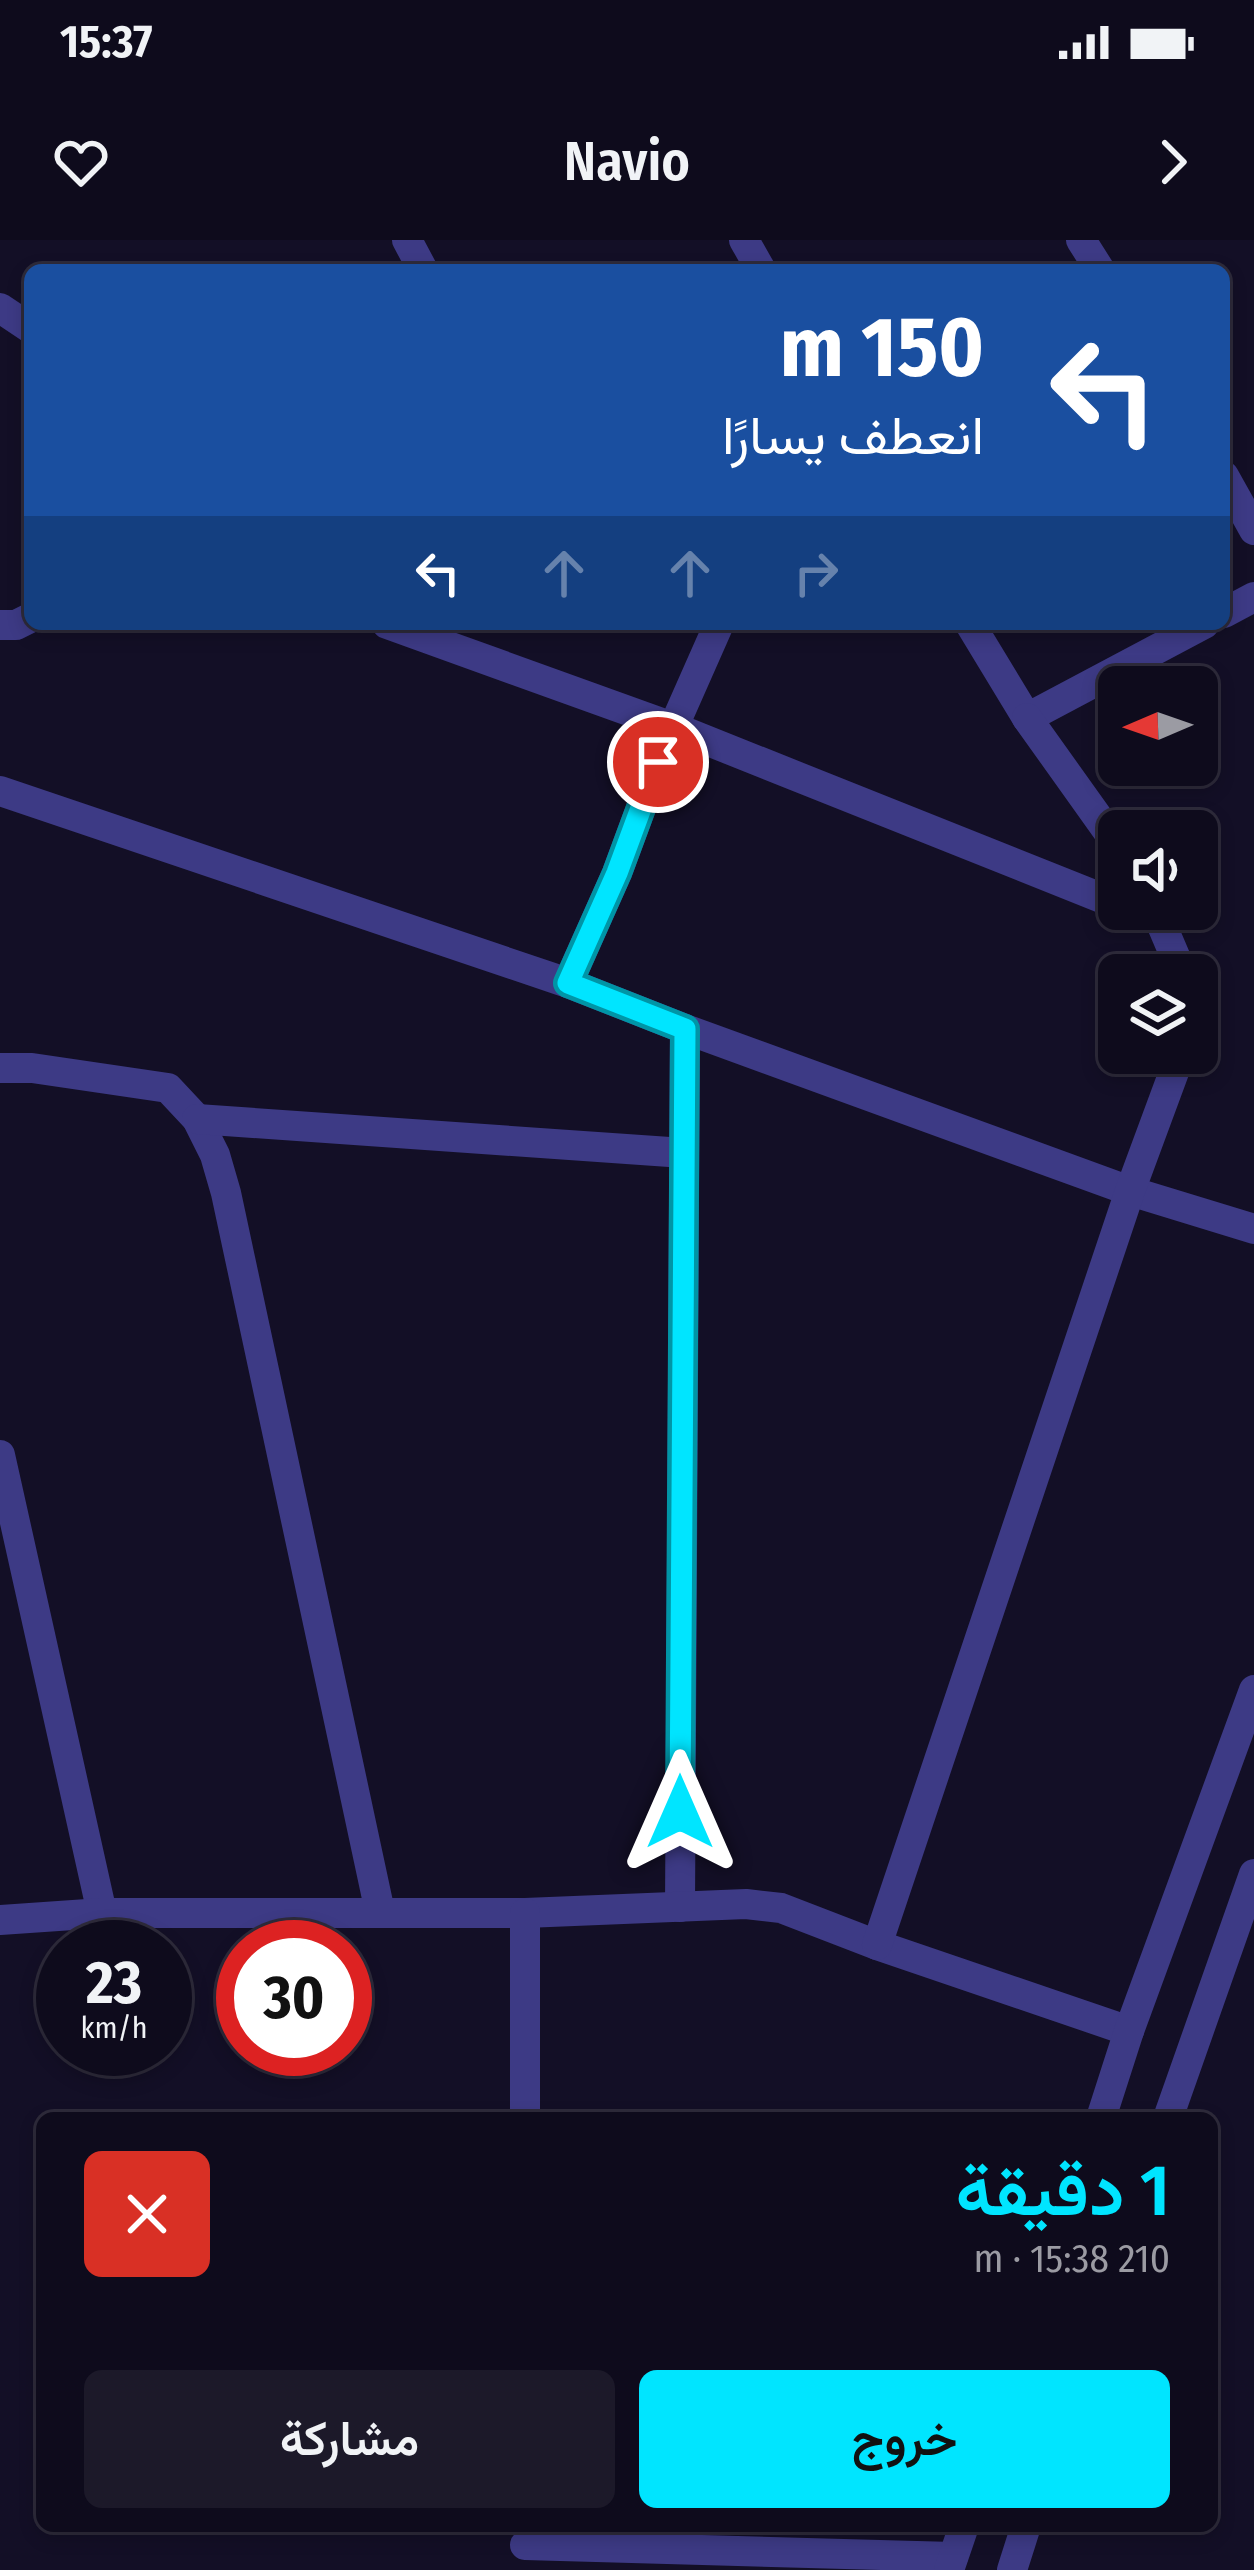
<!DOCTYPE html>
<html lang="ar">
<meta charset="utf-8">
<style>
body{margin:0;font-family:"Fira Sans Condensed",Vazirmatn,sans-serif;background:#1c1929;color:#f1f3f6;direction:rtl;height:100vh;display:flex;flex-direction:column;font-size:45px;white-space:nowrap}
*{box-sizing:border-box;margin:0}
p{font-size:39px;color:#9b9ba3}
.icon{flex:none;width:66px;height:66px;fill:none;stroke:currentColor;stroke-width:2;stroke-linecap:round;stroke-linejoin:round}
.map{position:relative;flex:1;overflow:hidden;direction:ltr}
.details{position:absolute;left:36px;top:1872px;width:1182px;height:420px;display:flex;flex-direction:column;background:#0e0b1c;border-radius:18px;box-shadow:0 6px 18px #0003,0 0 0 3px #2e2b3b;direction:rtl}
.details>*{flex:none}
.guide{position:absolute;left:24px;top:24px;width:1206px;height:366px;border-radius:18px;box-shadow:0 6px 18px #0003,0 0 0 3px #2e2b3b;direction:rtl;background:#1a4fa0;color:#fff;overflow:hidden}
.needle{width:78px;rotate:268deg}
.controls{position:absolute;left:1098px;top:426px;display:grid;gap:24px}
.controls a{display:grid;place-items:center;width:120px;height:120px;border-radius:18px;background:#0e0b1c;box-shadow:0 6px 18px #0003,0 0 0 3px #2e2b3b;font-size:60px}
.speed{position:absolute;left:36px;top:1680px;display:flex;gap:24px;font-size:60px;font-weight:700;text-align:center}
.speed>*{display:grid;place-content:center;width:156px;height:156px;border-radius:50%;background:#0e0b1c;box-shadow:0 6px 18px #0003,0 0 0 3px #2e2b3b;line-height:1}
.speed small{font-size:30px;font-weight:400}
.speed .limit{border:18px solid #d22;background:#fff;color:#111}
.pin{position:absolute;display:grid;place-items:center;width:102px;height:102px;color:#fff;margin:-51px;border:6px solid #fff;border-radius:50%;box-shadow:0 3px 12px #0007}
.me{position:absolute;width:132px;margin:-66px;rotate:0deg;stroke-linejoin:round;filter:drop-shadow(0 0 9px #0008)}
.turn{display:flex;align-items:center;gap:42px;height:252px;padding:0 48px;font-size:54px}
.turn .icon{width:156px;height:156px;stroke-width:2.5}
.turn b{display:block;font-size:84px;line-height:102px}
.lanes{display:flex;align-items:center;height:114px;padding:0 48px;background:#0003;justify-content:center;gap:60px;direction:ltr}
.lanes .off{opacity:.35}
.round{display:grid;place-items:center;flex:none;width:126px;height:126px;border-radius:18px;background:#1c1929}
.headline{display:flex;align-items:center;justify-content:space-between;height:204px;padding:0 48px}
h1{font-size:72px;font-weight:600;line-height:90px;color:#00e5ff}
.button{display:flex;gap:24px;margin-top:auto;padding:24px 48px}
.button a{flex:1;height:138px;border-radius:18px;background:#00e5ff;color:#111;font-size:48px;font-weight:600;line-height:138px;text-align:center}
.button a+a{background:#1c1929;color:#f1f3f6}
.status{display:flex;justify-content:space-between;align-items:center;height:84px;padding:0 60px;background:#0e0b1c;direction:ltr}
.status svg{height:33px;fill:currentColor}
header{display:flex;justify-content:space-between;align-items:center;height:156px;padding:0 48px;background:#0e0b1c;font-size:54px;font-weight:600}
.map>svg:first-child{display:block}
</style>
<div class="status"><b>15:37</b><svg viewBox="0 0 49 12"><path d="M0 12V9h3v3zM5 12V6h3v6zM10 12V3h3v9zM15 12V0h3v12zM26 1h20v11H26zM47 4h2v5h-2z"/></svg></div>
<header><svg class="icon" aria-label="forward" viewBox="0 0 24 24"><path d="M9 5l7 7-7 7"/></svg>Navio<svg class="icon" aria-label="heart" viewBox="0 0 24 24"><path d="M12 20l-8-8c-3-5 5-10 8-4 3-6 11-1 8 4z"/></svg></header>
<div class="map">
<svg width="1254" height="2330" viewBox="0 0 1254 2330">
<rect width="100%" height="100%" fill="#130f26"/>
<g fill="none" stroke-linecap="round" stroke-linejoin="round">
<g stroke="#3d3a85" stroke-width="30">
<polyline points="407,0 423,30"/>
<polyline points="744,0 761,30"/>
<polyline points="0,68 30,88"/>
<polyline points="1224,373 1254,357"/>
<polyline points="387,384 673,487 1119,665"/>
<polyline points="970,384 1027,478 1204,384"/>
<polyline points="0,385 16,385 30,378"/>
<polyline points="1027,478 1119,607"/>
<polyline points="0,551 568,743 685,789 1130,951 1254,989"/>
<polyline points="1155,669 1183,735"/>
<polyline points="568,743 617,633 658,522 719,384"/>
<polyline points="0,828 32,828 168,848 197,879 215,915 226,953 380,1672"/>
<polyline points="197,879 684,913"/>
<polyline points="0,1215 102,1673"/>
<polyline points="680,1667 685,789"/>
<polyline points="0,1680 102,1673 525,1673 746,1664 781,1668 877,1705 1129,1791"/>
<polyline points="877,1705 1130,951 1181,813"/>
<polyline points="525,1878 525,1673"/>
<polyline points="525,2305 953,2317"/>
</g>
<g stroke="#3d3a85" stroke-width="30">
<polyline points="1081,0 1100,30"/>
<polyline points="1224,236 1254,290"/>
<polyline points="1101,1878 1129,1791 1254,1450"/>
<polyline points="1168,1878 1254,1634"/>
<polyline points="949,2330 964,2286"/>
<polyline points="1012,2330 1026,2286"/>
</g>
</g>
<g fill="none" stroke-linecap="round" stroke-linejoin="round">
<g stroke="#0095a6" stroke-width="30">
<polyline id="route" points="658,522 617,633 568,743 685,789 680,1572"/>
</g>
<use href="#route" stroke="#00e5ff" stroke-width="21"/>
</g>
</svg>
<div class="controls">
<a><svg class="needle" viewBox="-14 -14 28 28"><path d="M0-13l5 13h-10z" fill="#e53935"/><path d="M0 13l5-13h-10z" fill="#9b9ba3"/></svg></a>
<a><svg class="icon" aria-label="sound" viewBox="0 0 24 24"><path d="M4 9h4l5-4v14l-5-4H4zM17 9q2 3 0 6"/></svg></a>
<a><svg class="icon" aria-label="layers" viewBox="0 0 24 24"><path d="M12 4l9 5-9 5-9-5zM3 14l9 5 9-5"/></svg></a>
</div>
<div class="speed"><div>23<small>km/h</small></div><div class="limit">30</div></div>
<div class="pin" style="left:658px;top:522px;background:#d93025"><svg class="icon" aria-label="arrive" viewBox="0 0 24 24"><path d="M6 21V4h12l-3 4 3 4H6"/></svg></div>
<svg class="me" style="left:680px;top:1572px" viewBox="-20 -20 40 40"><path d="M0-17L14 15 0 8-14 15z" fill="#00e5ff" stroke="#fff" stroke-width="4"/></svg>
<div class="guide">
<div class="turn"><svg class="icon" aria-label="left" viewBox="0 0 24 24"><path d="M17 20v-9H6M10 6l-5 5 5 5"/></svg><div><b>150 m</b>انعطف يسارًا</div></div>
<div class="lanes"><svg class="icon" aria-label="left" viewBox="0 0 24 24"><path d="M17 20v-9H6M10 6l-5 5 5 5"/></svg><svg class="icon off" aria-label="ahead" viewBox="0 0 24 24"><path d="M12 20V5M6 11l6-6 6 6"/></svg><svg class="icon off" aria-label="ahead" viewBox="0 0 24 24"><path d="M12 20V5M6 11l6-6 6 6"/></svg><svg class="icon off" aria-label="right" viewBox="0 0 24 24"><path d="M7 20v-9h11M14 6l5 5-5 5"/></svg></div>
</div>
<section class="details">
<div class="headline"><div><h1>1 دقيقة</h1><p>210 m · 15:38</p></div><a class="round" style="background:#d93025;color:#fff"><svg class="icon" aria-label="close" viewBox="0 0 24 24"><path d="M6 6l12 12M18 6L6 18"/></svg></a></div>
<div class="button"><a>خروج</a><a>مشاركة</a></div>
</section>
</div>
